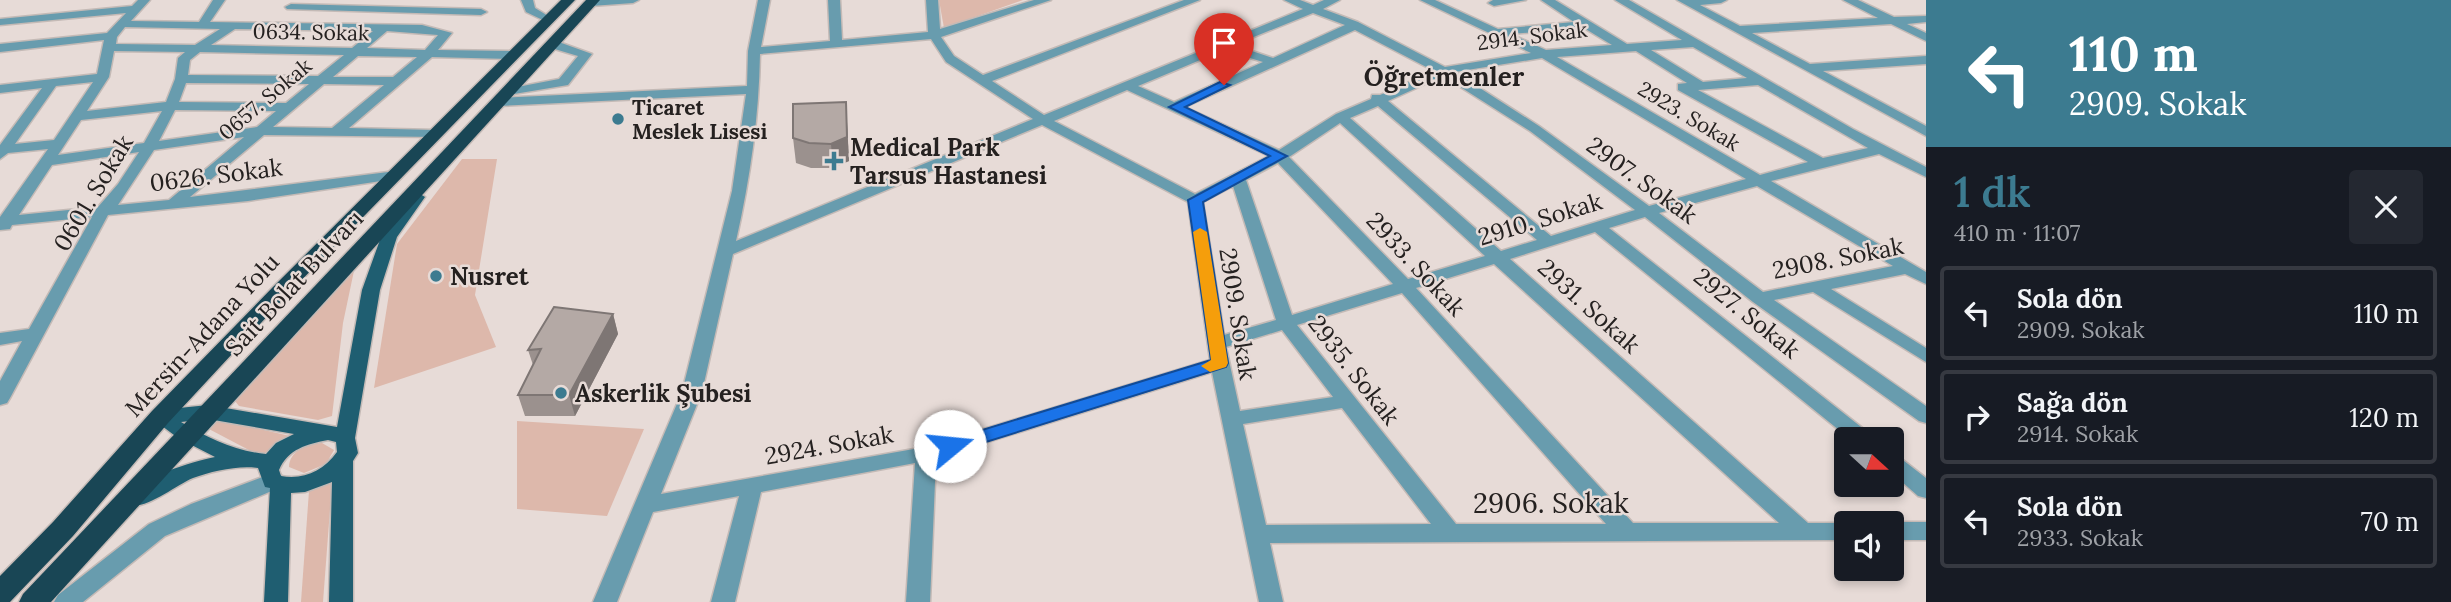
<!DOCTYPE html>
<html lang="tr">
<meta charset="utf-8">
<style>
body{margin:0;font-family:Lora,serif;background:#242831;color:#f1f3f6;height:100vh;display:flex;flex-direction:column;font-size:26px;white-space:nowrap}
*{box-sizing:border-box;margin:0}
p{font-size:23px;color:#9ea1a6}
.icon{flex:none;width:38px;height:38px;fill:none;stroke:currentColor;stroke-width:2;stroke-linecap:round;stroke-linejoin:round}
.map{position:relative;flex:1;overflow:hidden}
.drawer{display:flex;flex-direction:column;background:#171b24;width:525px}
.drawer>*{flex:none}
.top-card{background:#3c7b90;color:#fff;overflow:hidden}
.needle{width:46px;rotate:111deg}
.tools{position:absolute;left:1834px;top:427px;display:grid;gap:14px}
.tools a{display:grid;place-items:center;width:70px;height:70px;border-radius:7px;background:#171b24;box-shadow:0 4px 10px #0003;font-size:35px}
.pin{position:absolute;display:grid;place-items:center;width:60px;height:60px;color:#fff;margin:-72px -30px;border-radius:50% 50% 50% 0;rotate:-45deg;box-shadow:0 0 7px #0007}
.pin .icon{rotate:45deg}
.me{position:absolute;width:77px;margin:-38px;rotate:73deg;stroke-linejoin:round;filter:drop-shadow(0 0 5px #0008)}
.turn{display:flex;align-items:center;gap:24px;height:147px;padding:0 28px;font-size:32px}
.turn .icon{width:91px;height:91px;stroke-width:2.5}
.turn b{display:block;font-size:49px;line-height:60px}
.round{display:grid;place-items:center;flex:none;width:74px;height:74px;border-radius:7px;background:#242831}
.overview{display:flex;align-items:center;justify-content:space-between;height:119px;padding:0 28px}
h1{font-size:42px;font-weight:600;line-height:52px;color:#3c7b90}
ul{padding:0;list-style:none}
li{display:flex;align-items:center;gap:21px;height:94px;margin:0 14px 10px;padding:0 14px;border:4px solid #363941;border-radius:7px}
li div{flex:1}
li b{display:block;font-size:26px}
li em{font-style:normal}
main{display:flex;flex:1;min-height:0}
.map>svg:first-child{display:block}
</style>
<main>
<div class="map">
<svg width="1926" height="602" viewBox="0 0 1926 602">
<rect width="100%" height="100%" fill="#e7dbd7"/>
<g fill="#ddb8ab">
<polygon points="939,0 1023,0 944,28"/>
<polygon points="462,159 497,159 475,295 496,347 374,388 397,244"/>
<polygon points="355,266 343,323 332,416 318,420 239,406 235,401"/>
<polygon points="221,420 290,436 262,457 207,428 210,423"/>
<polygon points="517,421 644,429 607,516 517,509"/>
<path d="M 322,443 L 334,450 L 326,464 L 304,473 L 289,467 C 289,451 307,444 322,443 Z"/>
<polygon points="332,483 323,602 301,602 309,491"/>
</g>
<g fill="none" stroke-linecap="round" stroke-linejoin="round">
<g stroke="#c4bab6" stroke-width="3">
<g id="minor">
<path d="M 138,0 L 150,0 L 131,21 L 199,22 L 213,0 L 225,0 L 210,22 L 422,25 L 452,33 L 438,50 L 513,51 L 519,55 L 513,59 L 432,57 L 349,128 L 435,130 L 440,131 L 440,137 L 264,135 L 190,197 L 396,171 L 403,175 L 401,178 L 248,201 L 108,215 L 10,398 L 7,403 L 0,405 L 0,381 L 22,341 L 0,345 L 0,333 L 29,329 L 92,217 L 12,225 L 10,229 L 0,230 L 0,217 L 48,149 L 8,153 L 0,159 L 0,145 L 42,88 L 0,93 L 0,85 L 97,74 L 104,40 L 0,52 L 0,44 L 107,33 L 126,13 L 0,25 L 0,19 L 132,6 ZM 125,27 L 220,29 L 195,45 L 116,44 L 117,37 ZM 235,29 L 373,31 L 352,48 L 211,45 ZM 387,31 L 438,35 L 425,50 L 367,48 ZM 114,51 L 185,52 L 178,58 L 175,79 L 166,102 L 87,111 L 109,77 ZM 200,52 L 344,55 L 318,76 L 188,75 L 190,60 ZM 358,56 L 417,57 L 393,77 L 333,77 ZM 93,82 L 54,140 L 15,144 L 56,86 ZM 186,83 L 309,84 L 286,103 L 179,102 ZM 324,84 L 384,85 L 332,128 L 273,127 ZM 175,110 L 276,111 L 257,127 L 159,141 ZM 162,111 L 144,143 L 58,155 L 81,120 ZM 244,137 L 169,200 L 118,205 L 154,150 ZM 139,152 L 118,184 L 98,207 L 19,215 L 52,165 Z"/>
<polygon points="521,0 533,0 535,8 553,19 547,22 526,12"/>
<polygon points="590,0 639,0 633,3 591,6 585,3"/>
<path d="M 758,0 L 770,0 L 761,47 L 830,41 L 828,0 L 840,0 L 842,40 L 928,32 L 926,0 L 938,0 L 940,29 L 1034,0 L 1051,0 L 941,37 L 954,56 L 983,75 L 1184,0 L 1200,0 L 992,81 L 1044,115 L 1303,9 L 1284,0 L 1300,0 L 1313,5 L 1324,0 L 1340,0 L 1323,9 L 1358,22 L 1445,67 L 1531,53 L 1420,0 L 1435,0 L 1498,29 L 1574,22 L 1541,0 L 1555,0 L 1627,44 L 1682,40 L 1615,0 L 1629,0 L 1853,129 L 1926,167 L 1926,177 L 1879,154 L 1771,181 L 1926,272 L 1926,284 L 1905,274 L 1831,289 L 1926,348 L 1926,362 L 1813,292 L 1774,300 L 1926,406 L 1926,423 L 1919,421 L 1753,302 L 1645,217 L 1609,228 L 1870,434 L 1873,439 L 1850,439 L 1595,232 L 1510,259 L 1808,523 L 1849,523 L 1846,523 L 1846,540 L 1270,543 L 1283,602 L 1259,602 L 1212,372 L 936,458 L 930,602 L 906,602 L 915,463 L 761,492 L 735,602 L 711,602 L 739,496 L 653,512 L 617,602 L 593,602 L 682,392 L 732,191 L 746,94 L 498,106 L 491,102 L 498,98 L 747,86 L 748,51 ZM 1313,13 L 1345,25 L 1273,58 L 1234,45 ZM 1584,28 L 1612,45 L 1546,50 L 1511,34 ZM 1355,30 L 1434,71 L 1380,95 L 1372,95 L 1371,99 L 1336,114 L 1279,150 L 1185,107 ZM 931,39 L 946,62 L 1033,119 L 736,241 C 750,179 759,117 760,54 ZM 1693,47 L 1747,78 L 1703,82 L 1651,50 ZM 1224,50 L 1263,62 L 1174,102 L 1138,86 ZM 1636,51 L 1687,83 L 1678,84 L 1678,90 L 1808,162 L 1760,175 L 1557,57 ZM 1542,58 L 1746,179 L 1649,206 L 1539,126 L 1455,72 ZM 1443,76 L 1530,131 L 1635,210 L 1551,236 L 1388,101 ZM 1758,85 L 1868,148 L 1823,158 L 1698,90 ZM 1127,90 L 1269,156 L 1195,194 L 1054,121 ZM 1378,106 L 1537,240 L 1501,251 L 1350,118 ZM 1340,123 L 1485,256 L 1408,279 L 1289,157 ZM 1042,125 L 1188,202 L 1210,360 L 925,447 L 661,494 L 702,392 L 733,254 ZM 1278,163 L 1393,284 L 1292,315 L 1246,180 ZM 1233,186 L 1276,320 L 1224,335 L 1203,202 ZM 1757,186 L 1893,266 L 1763,292 L 1659,213 ZM 1494,264 L 1779,523 L 1633,523 L 1416,288 ZM 1402,293 L 1606,524 L 1456,524 L 1297,325 ZM 1282,330 L 1333,397 L 1240,411 L 1226,347 ZM 1342,408 L 1431,524 L 1266,525 L 1243,424 Z"/>
<polygon points="1493,0 1526,0 1494,6 1488,3"/>
<polygon points="1677,0 1727,0 1721,3 1700,5 1740,26 1878,18 1843,0 1858,0 1894,17 1926,16 1926,22 1907,24 1926,33 1926,41 1891,24 1752,33 1810,64 1926,56 1926,64 1823,71 1926,126 1926,136"/>
<polygon points="291,4 481,9 487,12 481,15 287,9 285,7"/>
<polygon points="548,41 556,41 592,54 568,85 502,96 502,90 559,79 578,56 548,47"/>
<polygon points="1892,455 1899,457 1926,478 1926,498 1918,496 1892,473"/>
<polygon points="273,473 281,475 284,481 281,487 165,536 83,602 54,602 58,595 149,524 191,504"/>
<polygon points="1892,522 1926,522 1926,540 1892,540 1892,523 1889,523"/>
</g>
</g>
<g stroke="#c4bab6" stroke-width="3">
<path id="major" d="M 417,192 L 425,197 L 397,237 L 380,290 L 355,438 L 358,453 L 353,461 L 353,602 L 329,602 L 332,482 L 305,492 L 291,493 L 288,602 L 264,602 L 270,488 L 265,487 L 258,468 C 239,465 212,471 193,478 C 176,485 146,510 129,505 L 126,499 C 138,477 192,462 215,457 L 178,438 L 150,417 L 153,412 L 160,410 L 208,405 L 337,427 L 362,290 L 381,237 L 412,194 ZM 208,419 L 294,434 L 276,443 L 266,454 C 235,451 208,438 181,422 ZM 328,440 L 336,442 L 337,452 C 323,471 304,480 281,476 L 279,470 C 288,449 307,444 328,440 Z"/>
</g>
<g stroke="#c4bab6" stroke-width="3">
<g id="highway">
<polygon points="561,0 575,0 286,296 168,423 73,536 10,602 0,602 0,576 53,522 152,411 272,288"/>
<polygon points="586,0 600,0 51,602 19,602 23,594"/>
</g>
</g>
<use href="#minor" fill="#689cae" fill-rule="evenodd"/>
<use href="#major" fill="#1f5e71" fill-rule="evenodd"/>
<use href="#highway" fill="#194655" fill-rule="evenodd"/>
</g>
<g fill="#9b918e">
<polygon points="847,125 849,161 833,168 811,168 796,163 793,138"/>
<polygon points="613,314 618,334 575,416 525,416 518,395 533,365 528,350"/>
</g>
<g fill="#7e7674">
<polygon points="846,102 849,161 833,168 831,144"/>
<polygon points="613,314 618,334 575,416 569,395"/>
</g>
<g fill="#b4a9a5" stroke="#7e7674" stroke-width="2">
<polygon points="846,102 847,137 831,144 809,143 793,138 793,104"/>
<polygon points="554,307 613,314 569,395 518,395 541,349 528,350"/>
</g>
<polygon fill="#1a73e8" stroke="#114b97" stroke-width="2" points="1220,82 1230,85 1185,107 1287,156 1203,202 1228,363 1226,367 957,451 943,451 941,446 943,442 1211,360 1188,200 1270,156 1169,107"/>
<polygon fill="#f59e0b" points="1200,228 1207,232 1228,363 1226,367 1210,372 1201,366 1211,360 1193,232"/>
<g fill="#3c7b90" stroke="#e7dbd7" stroke-width="2.5">
<circle cx="618" cy="119" r="7"/>
<path d="M830.5 150.5h7v7h7v7h-7v7h-7v-7h-7v-7h7z"/>
<circle cx="436" cy="276" r="7"/>
<circle cx="561" cy="393" r="7"/>
</g>
<g text-anchor="middle" dominant-baseline="central" stroke-width="5" stroke-linejoin="round" paint-order="stroke">
<g font-size="21" fill="#252120" stroke="#e7dbd7">
<text transform="translate(311 32) rotate(1)">0634. Sokak</text>
<text transform="translate(1532 36) rotate(-7)">2914. Sokak</text>
<text transform="translate(265 99) rotate(-40)">0657. Sokak</text>
<text transform="translate(1689 116) rotate(31)">2923. Sokak</text>
</g>
<g font-size="21" font-weight="bold" fill="#252120" stroke="#e7dbd7" text-anchor="start">
<text x="632" y="107">Ticaret<tspan x="632" dy="24">Meslek Lisesi</tspan></text>
</g>
<g font-size="24" font-weight="bold" fill="#252120" stroke="#e7dbd7" text-anchor="start">
<text x="850" y="147">Medical Park<tspan x="850" dy="28">Tarsus Hastanesi</tspan></text>
<text x="450" y="276">Nusret</text>
<text x="575" y="393">Askerlik Şubesi</text>
</g>
<g font-size="24" fill="#252120" stroke="#e7dbd7">
<text transform="translate(216 175) rotate(-7)">0626. Sokak</text>
<text transform="translate(1642 180) rotate(36)">2907. Sokak</text>
<text transform="translate(93 193) rotate(-59)">0601. Sokak</text>
<text transform="translate(1540 219) rotate(-17)">2910. Sokak</text>
<text transform="translate(1838 258) rotate(-11)">2908. Sokak</text>
<text transform="translate(1416 264) rotate(47)">2933. Sokak</text>
<text transform="translate(294 283) rotate(-47)">Sait Bolat Bulvarı</text>
<text transform="translate(1589 306) rotate(42)">2931. Sokak</text>
<text transform="translate(1747 313) rotate(39)">2927. Sokak</text>
<text transform="translate(1238 314) rotate(81)">2909. Sokak</text>
<text transform="translate(202 335) rotate(-47)">Mersin-Adana Yolu</text>
<text transform="translate(1354 370) rotate(52)">2935. Sokak</text>
<text transform="translate(829 445) rotate(-10)">2924. Sokak</text>
</g>
<g font-size="26" font-weight="bold" fill="#252120" stroke="#e7dbd7">
<text x="1444" y="76">Öğretmenler</text>
</g>
<g font-size="28" fill="#252120" stroke="#e7dbd7">
<text x="1551" y="503">2906. Sokak</text>
</g>
</g>
</svg>
<div class="tools">
<a><svg class="needle" viewBox="-14 -14 28 28"><path d="M0-13l5 13h-10z" fill="#e53935"/><path d="M0 13l5-13h-10z" fill="#9ea1a6"/></svg></a>
<a><svg class="icon" aria-label="sound" viewBox="0 0 24 24"><path d="M4 9h4l5-4v14l-5-4H4zM17 9q2 3 0 6"/></svg></a>
</div>
<div class="pin" style="left:1224px;top:85px;background:#d93025"><svg class="icon" aria-label="arrive" viewBox="0 0 24 24"><path d="M6 21V4h12l-3 4 3 4H6"/></svg></div>
<svg class="me" style="left:950px;top:446px" viewBox="-20 -20 40 40"><circle r="19" fill="#fff"/><path d="M0-13L10 11 0 6-10 11z" fill="#1a73e8"/></svg>
</div>
<section class="drawer">
<div class="top-card">
<div class="turn"><svg class="icon" aria-label="left" viewBox="0 0 24 24"><path d="M17 20v-9H6M10 6l-5 5 5 5"/></svg><div><b>110 m</b>2909. Sokak</div></div>
</div>
<div class="overview"><div><h1>1 dk</h1><p>410 m · 11:07</p></div><a class="round"><svg class="icon" aria-label="close" viewBox="0 0 24 24"><path d="M6 6l12 12M18 6L6 18"/></svg></a></div>
<ul>
<li><svg class="icon" aria-label="left" viewBox="0 0 24 24"><path d="M17 20v-9H6M10 6l-5 5 5 5"/></svg><div><b>Sola dön</b><p>2909. Sokak</p></div><em>110 m</em></li>
<li><svg class="icon" aria-label="right" viewBox="0 0 24 24"><path d="M7 20v-9h11M14 6l5 5-5 5"/></svg><div><b>Sağa dön</b><p>2914. Sokak</p></div><em>120 m</em></li>
<li><svg class="icon" aria-label="left" viewBox="0 0 24 24"><path d="M17 20v-9H6M10 6l-5 5 5 5"/></svg><div><b>Sola dön</b><p>2933. Sokak</p></div><em>70 m</em></li>
</ul>
</section>
</main>
